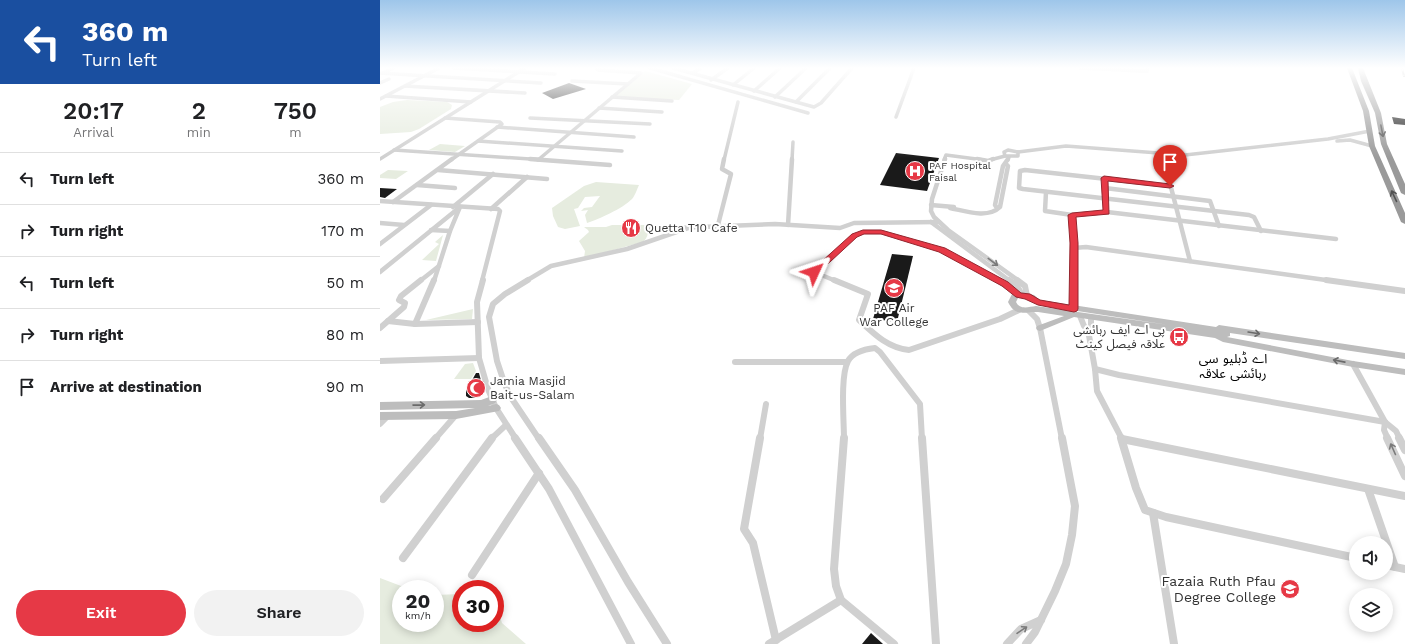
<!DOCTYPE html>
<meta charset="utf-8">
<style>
body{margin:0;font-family:"Work Sans","Noto Sans Arabic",sans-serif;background:#f2f2f2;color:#202124;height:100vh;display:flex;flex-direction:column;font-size:15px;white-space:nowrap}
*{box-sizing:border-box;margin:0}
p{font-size:13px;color:#757577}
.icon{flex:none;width:22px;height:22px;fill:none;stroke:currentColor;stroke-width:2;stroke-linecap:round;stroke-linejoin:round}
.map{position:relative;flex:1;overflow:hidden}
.panel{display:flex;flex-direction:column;background:#fff;width:380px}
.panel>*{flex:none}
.guide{background:#1a4fa0;color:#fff;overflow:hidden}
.fabs{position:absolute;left:969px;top:536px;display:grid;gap:8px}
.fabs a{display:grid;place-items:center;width:44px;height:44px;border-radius:50%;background:#fff;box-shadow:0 2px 10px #0003;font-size:20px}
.speed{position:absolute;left:12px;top:580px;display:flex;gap:8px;font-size:20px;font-weight:700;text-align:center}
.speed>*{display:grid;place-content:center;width:52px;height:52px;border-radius:50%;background:#fff;box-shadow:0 2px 10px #0003;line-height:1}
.speed small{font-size:10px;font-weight:400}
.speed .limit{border:6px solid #d22;background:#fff;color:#111}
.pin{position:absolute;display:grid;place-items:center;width:34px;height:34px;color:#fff;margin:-41px -17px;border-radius:50% 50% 50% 0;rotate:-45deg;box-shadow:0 0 4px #0007}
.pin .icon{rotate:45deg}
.me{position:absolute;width:44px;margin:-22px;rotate:48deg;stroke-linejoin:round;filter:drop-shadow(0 0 3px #0008)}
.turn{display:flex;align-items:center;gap:14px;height:84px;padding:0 16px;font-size:18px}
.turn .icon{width:52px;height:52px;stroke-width:2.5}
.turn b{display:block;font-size:28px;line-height:34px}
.eta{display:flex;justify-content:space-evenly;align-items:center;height:68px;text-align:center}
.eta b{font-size:24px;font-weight:600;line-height:28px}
.cta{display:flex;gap:8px;margin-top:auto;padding:8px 16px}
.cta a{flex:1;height:46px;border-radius:24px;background:#e63946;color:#fff;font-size:16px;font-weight:600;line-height:46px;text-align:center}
.cta a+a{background:#f2f2f2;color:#202124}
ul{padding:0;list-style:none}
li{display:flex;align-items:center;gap:12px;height:52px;padding:0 16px;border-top:1px solid #e0e0e0}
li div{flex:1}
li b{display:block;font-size:15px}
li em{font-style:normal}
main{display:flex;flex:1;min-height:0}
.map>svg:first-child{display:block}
</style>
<main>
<section class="panel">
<div class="guide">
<div class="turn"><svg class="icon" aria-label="left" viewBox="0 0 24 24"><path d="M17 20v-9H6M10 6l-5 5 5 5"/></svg><div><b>360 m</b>Turn left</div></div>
</div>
<div class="eta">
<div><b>20:17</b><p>Arrival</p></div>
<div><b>2</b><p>min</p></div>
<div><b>750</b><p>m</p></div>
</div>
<ul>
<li><svg class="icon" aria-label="left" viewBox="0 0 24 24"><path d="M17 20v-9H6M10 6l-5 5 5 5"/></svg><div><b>Turn left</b></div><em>360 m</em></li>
<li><svg class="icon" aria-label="right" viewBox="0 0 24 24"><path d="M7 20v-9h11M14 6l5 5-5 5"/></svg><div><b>Turn right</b></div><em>170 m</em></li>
<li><svg class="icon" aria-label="left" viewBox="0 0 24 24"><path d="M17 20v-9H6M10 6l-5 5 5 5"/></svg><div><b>Turn left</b></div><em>50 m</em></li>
<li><svg class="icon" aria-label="right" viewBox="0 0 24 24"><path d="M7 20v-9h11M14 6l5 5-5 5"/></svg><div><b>Turn right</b></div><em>80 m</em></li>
<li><svg class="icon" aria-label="arrive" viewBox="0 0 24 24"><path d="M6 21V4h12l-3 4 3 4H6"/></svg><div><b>Arrive at destination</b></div><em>90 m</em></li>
</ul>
<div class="cta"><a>Exit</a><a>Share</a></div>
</section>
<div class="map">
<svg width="1025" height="644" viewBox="0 0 1025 644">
<rect width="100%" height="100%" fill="#fff"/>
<g fill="#e6ecdf">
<polygon points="265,71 312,84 299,100 232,97"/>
<polygon points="27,100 67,102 72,105 71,109 39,129 31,132 0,134 0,107 13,102"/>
<polygon points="60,144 85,146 75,152 49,150"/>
<polygon points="8,170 28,171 16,179 0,178 0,175"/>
<path d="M 216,182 L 259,185 C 257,189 255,196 252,199 C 242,209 219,219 207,223 L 205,215 L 208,210 L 201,211 L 204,208 L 212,207 L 220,196 L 205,197 L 198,208 L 194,209 L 200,226 L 185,229 L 178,227 L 173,216 L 172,208 L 204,186 Z"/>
<path d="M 232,225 L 268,225 C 269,232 268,237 263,242 L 204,258 L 205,251 L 199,241 L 209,232 L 208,230 L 204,227 L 226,227 Z"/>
<polygon points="63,235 56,261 42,260 59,244 55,242"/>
<polygon points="93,309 92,319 46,320"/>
<polygon points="93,363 96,371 91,379 74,379 85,364"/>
<polygon points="0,578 29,589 21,589 21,623 55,623 55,595 81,594 81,623 115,623 115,601 122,623 146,644 0,644"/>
</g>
<g fill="#1a1a1a">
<polygon points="189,83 206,89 173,99 162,93"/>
<polygon points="1012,117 1025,119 1025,125 1014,124"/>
<polygon points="516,153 559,158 547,191 500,185"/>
<polygon points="0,188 17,189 5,198 0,197"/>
<polygon points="512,254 533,256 517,322 493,319"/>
<polygon points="96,373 99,373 104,392 95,398 89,398 86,396 86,391"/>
<polygon points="491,633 503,644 482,644"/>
</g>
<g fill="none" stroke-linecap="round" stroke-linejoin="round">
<g stroke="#d0d0d0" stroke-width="3.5">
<polyline points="73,68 175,74"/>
<polyline points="270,68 428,113"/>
<polyline points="293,68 434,107 441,103 472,68"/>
<polyline points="700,68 762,71 767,71 768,68"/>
<polyline points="0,73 161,83"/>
<polyline points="3,73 13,68"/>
<polyline points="313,73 321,68"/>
<polyline points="331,80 348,68"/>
<polyline points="192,81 248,84"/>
<polyline points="0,83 9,79"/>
<polyline points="353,85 374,68"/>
<polyline points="25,86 145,93"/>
<polyline points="374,91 400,68"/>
<polyline points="6,96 91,102"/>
<polyline points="232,97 292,101"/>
<polyline points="395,97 426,68"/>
<polyline points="0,99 59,68"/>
<polyline points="416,102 450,68"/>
<polyline points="219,108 282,112"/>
<polyline points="516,117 534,68"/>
<polyline points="65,118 120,122 122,124 71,160"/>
<polyline points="150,118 270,124"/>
<polyline points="117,127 254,137"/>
<polyline points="98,141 242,151"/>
<polyline points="957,141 970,140 992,146"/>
<polyline points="14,150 165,160"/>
<polygon points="628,150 638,152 638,156 625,156 624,152"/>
<polyline points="638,152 686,146 805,155 948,139 990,131"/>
<polyline points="0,159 145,68"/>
<polyline points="158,160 261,73 218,70 216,68"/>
<polyline points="344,160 358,102"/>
<polyline points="412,160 413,142"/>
<polyline points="564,160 566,155 604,160"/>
<polyline points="610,160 625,156"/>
<polyline points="628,160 629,157"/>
</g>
<g stroke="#d0d0d0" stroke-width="4.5">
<polyline points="150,159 230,165"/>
<polyline points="565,159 552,199 551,211 554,217 568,230 639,281"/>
<polyline points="597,159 608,161 613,159"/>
<polyline points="780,166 786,168 810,261"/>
<polyline points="58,170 167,179"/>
<polyline points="724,178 727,212"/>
<polyline points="37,185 75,188"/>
<polyline points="790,186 645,170 640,171 639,188 643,189 869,215 874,217 881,231"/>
<polyline points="725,188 830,201 839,226"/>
<polyline points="666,192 665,211 692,215 727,212 956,239"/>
<polyline points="0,201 118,209 120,211 102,281"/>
<polyline points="13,202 72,159"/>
<polyline points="551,205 574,207"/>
<polyline points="73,207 113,174"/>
<path d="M 570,208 C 585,211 608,219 620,207 L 628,166 L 626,164"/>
<polyline points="617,208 615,205 623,166 628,159"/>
<polyline points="111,209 147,177"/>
<polyline points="692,215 694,281"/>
<polyline points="551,222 630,281"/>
<polyline points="0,223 24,225"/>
<polyline points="338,225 351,174 342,169 344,159"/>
<polyline points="408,225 412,159"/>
<polyline points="271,229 395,224 460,228 474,223 559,222"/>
<polyline points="51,230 70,231"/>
<polyline points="0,244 51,205"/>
<polyline points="694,248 706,247 953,281"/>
<polyline points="0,272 80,207 70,231 54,281"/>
<polyline points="40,281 59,266"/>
<polyline points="146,281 171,266 247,249 311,227"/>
<polyline points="456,281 434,272 475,236 483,232 501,232 562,250 620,281"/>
</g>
<g stroke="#d0d0d0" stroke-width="6">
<polyline points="103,280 97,302 99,358 108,389 116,408 136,439"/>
<polyline points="148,280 125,294 113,304 109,317 117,361 125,385 132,399 159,439"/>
<path d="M 454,280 L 488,294 L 479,320 C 494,334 508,348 529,350 L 620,319 L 639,310"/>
<polyline points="618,280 639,295"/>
<polyline points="629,280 637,286 642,295"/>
<polyline points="637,280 645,286 647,296"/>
<polyline points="694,280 694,309"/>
<polyline points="946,280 1025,291"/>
<polyline points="649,311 657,319 660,328 682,439"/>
<polyline points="700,316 704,326 708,330 715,369 717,391 742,439"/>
<polyline points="8,321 35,324 98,322"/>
<polyline points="35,324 54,280"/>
<polyline points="0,328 24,307 25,303 19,300 21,296 41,280"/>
<polyline points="708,330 711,326 711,318"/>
<polyline points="0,361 99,358"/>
<polyline points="355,362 467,362"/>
<polyline points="973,364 1005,422 1016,431 1020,439"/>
<polyline points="715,369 739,375 1005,422"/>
<polyline points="1005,422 1004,430 1008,439"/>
<polyline points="0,424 8,416"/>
<polyline points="55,439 76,415"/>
<polyline points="111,439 126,425"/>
<polyline points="380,439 386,404"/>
<path d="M 464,439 C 464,421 460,376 468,361 C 473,352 486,349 495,348 L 500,352 L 540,404 L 542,439"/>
</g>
<g stroke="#d0d0d0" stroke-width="8">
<polyline points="135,438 169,489 251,644"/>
<polyline points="159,438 195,490 248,582 287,644"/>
<polyline points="380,438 364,529 373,543 396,640"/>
<polyline points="464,438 454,569 456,586 461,600 514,644"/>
<polyline points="542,438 556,644"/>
<polyline points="741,438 756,488 765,510 786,517 976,558"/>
<polyline points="1007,438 1025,476"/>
<polyline points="1019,438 1025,450"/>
<polyline points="742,439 1025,496"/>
<polyline points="988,489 1015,567"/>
<polyline points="3,499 56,438"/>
<polyline points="773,513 794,644"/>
<polyline points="23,558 112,438"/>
<polyline points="1006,565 1025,569"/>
<polyline points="92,575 159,473"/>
<polyline points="389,644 461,600"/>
<polyline points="627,644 641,629 661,620"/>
<polyline points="646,644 655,632 675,591 686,564 692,535 695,506 682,438"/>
</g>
<g fill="#bdbdbd" fill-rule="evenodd">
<path d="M 642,292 L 654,295 L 660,300 L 836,327 L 839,325 L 1025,353 L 1025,359 L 850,333 L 850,336 L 847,337 L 973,361 L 1025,369 L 1025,375 L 973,367 L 843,342 L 835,338 L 694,317 L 660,331 L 657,330 L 656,328 L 657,326 L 684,316 C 675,315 667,313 658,312 C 645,311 636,318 628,302 L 632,294 ZM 638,298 L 649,299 L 658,305 L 789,325 L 656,306 C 648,307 640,310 636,302 Z"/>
<polygon points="112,396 115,397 117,400 115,403 108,406 116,404 119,405 121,408 119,411 76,419 0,420 0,412 76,411 95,408 0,410 0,402 101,400"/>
</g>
<g fill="#9a9a9a" fill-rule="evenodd">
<polygon points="967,68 972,68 989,111 995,146 1025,213 1025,224 1021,222 989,146 983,111"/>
<polygon points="978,68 983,68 1001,113 1007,144 1025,184 1025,195 1021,193 1001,144 995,113 981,81"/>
</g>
<g stroke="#888" stroke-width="2">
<polyline id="rail" points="1022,68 1024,76"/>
</g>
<use href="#rail" stroke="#fff" stroke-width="1" stroke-dasharray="3.5" stroke-linecap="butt"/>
</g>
<defs><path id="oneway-shaft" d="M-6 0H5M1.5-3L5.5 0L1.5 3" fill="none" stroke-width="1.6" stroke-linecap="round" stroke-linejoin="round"/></defs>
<g stroke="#525252">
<use href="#oneway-shaft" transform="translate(1002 131) rotate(79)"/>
<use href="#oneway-shaft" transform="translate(1014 196) rotate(-115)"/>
</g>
<g stroke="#7a7a7a">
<use href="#oneway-shaft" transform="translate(613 262) rotate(37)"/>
<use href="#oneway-shaft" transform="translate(1013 449) rotate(-114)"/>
<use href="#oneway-shaft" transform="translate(642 630) rotate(-34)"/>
</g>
<g stroke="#6a6a6a">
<use href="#oneway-shaft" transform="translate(874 333) rotate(9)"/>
<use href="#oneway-shaft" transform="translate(959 361) rotate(-169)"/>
<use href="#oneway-shaft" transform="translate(39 405) rotate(-1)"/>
</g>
<linearGradient id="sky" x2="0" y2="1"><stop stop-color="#9ec6ea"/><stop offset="0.43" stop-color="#fff"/><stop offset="1" stop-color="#fff" stop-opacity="0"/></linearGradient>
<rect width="1025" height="158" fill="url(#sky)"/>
<polygon fill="#e63946" stroke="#96252e" points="724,176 790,184 794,186 790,188 728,181 729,214 696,217 698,243 698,309 697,311 694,312 658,305 645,299 636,297 622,286 559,252 501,234 484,234 477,237 437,274 434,275 430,272 472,234 483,230 501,230 565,248 628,282 641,293 650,294 660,300 689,305 690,243 688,215 692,213 723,210 721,178"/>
<defs>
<g id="hospital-disc" transform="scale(1)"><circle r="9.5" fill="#e63946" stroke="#fff"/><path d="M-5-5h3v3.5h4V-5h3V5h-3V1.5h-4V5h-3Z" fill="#fff"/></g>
<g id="restaurant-disc" transform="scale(1)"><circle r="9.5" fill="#e63946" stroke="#fff"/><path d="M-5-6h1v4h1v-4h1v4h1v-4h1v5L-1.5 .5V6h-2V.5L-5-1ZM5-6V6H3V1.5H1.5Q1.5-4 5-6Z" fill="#fff"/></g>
<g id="university-disc" transform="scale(1)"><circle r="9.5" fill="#e63946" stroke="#fff"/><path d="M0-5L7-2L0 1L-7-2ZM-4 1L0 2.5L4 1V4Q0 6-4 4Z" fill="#fff"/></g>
<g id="bus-disc" transform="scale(1)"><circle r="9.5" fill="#e63946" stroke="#fff"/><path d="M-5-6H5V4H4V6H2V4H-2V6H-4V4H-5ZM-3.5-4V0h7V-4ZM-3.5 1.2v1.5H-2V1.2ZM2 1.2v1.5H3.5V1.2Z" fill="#fff"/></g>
<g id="mosque-disc" transform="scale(1)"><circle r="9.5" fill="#e63946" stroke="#fff"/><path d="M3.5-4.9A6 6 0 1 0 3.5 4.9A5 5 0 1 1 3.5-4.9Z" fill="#fff"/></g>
</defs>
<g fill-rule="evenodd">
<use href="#hospital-disc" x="535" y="171"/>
<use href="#restaurant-disc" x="251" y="228"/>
<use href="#university-disc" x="514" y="288"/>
<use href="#bus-disc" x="799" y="337"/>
<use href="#mosque-disc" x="96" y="388"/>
<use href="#university-disc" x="910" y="589"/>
</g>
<g text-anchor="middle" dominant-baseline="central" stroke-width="4" stroke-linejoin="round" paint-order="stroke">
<g font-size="10" fill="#333" stroke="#fff" text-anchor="start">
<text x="549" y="165">PAF Hospital<tspan x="549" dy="12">Faisal</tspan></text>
</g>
<g font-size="12" fill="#333" stroke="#fff" text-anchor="start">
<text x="265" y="228">Quetta T10 Cafe</text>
<text x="514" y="308" text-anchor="middle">PAF Air<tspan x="514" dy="14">War College</tspan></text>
<text x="785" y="330" text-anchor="end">پی اے ایف رہائشی<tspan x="785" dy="14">علاقہ فیصل کینٹ</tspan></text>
<text x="110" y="381">Jamia Masjid<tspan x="110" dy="14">Bait-us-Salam</tspan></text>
</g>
<g font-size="13" fill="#000" stroke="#fff">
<text x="853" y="358">اے ڈبلیو سی<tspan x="853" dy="15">رہائشی علاقہ</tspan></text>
</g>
<g font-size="14" fill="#333" stroke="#fff" text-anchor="end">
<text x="896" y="581">Fazaia Ruth Pfau<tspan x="896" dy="16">Degree College</tspan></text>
</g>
</g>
</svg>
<div class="fabs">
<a><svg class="icon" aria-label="sound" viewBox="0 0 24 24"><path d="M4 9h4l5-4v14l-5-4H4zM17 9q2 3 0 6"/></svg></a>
<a><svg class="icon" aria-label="layers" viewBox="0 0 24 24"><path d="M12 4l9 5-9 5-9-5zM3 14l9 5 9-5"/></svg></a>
</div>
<div class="speed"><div>20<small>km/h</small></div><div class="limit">30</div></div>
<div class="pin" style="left:790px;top:186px;background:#d93025"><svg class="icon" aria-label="arrive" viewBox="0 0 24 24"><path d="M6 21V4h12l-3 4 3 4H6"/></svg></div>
<svg class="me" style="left:434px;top:272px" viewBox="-20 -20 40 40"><path d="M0-17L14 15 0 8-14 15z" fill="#e63946" stroke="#fff" stroke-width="4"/></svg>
</div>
</main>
